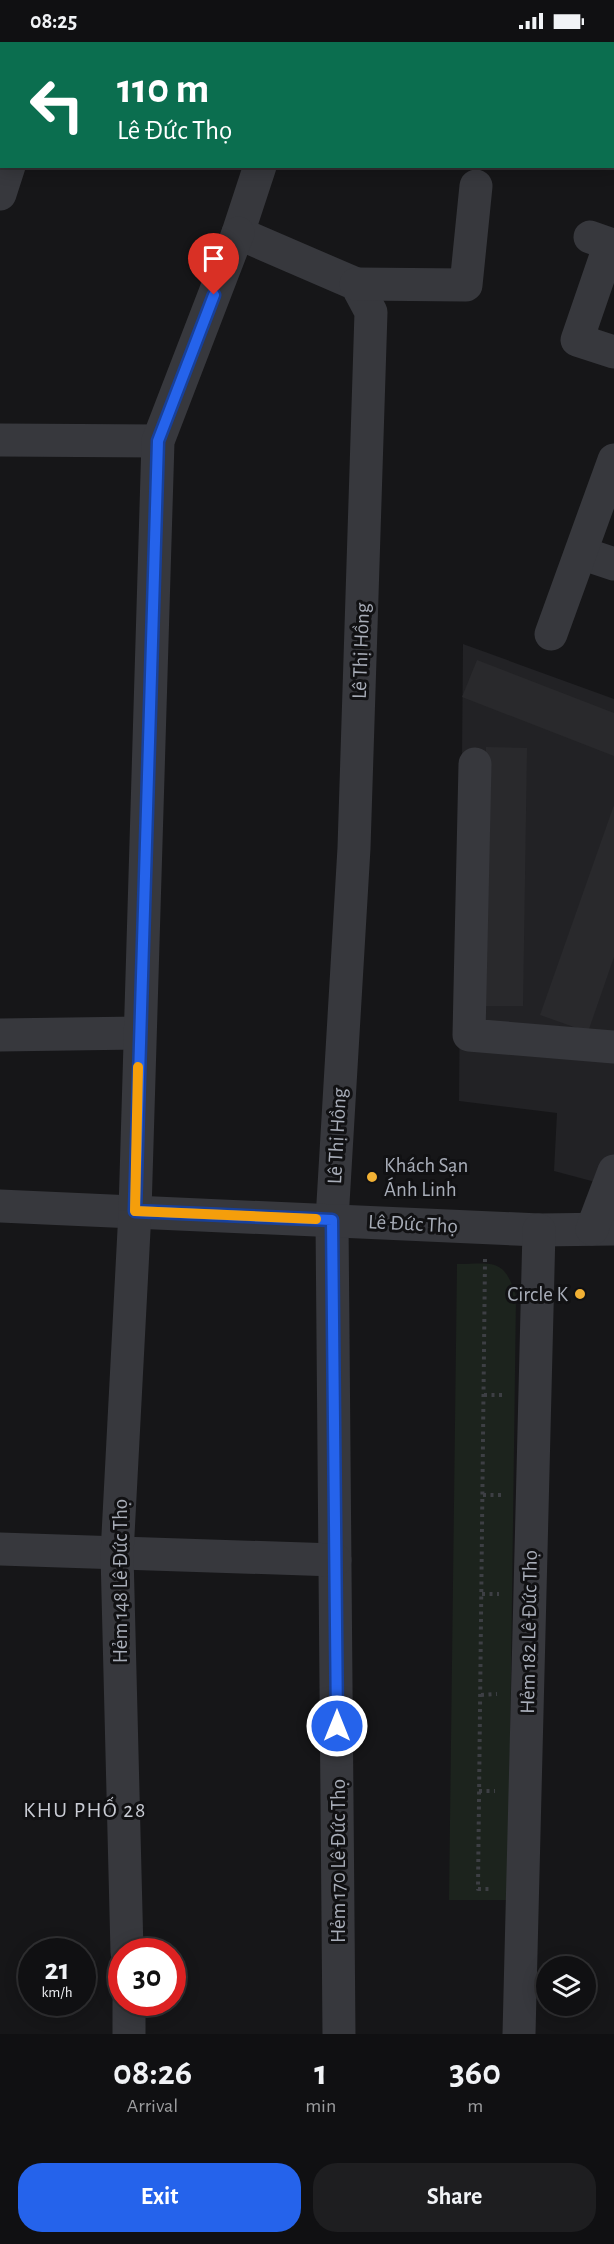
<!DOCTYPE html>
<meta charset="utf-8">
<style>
body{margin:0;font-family:"Alegreya Sans",sans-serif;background:#1e1e20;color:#f1f3f6;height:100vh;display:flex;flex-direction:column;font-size:22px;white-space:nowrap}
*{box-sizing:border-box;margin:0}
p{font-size:20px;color:#9c9d9f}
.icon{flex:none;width:33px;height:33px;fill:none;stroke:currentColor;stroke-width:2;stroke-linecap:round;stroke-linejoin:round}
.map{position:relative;height:1992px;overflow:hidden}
.drawer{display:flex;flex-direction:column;background:#101012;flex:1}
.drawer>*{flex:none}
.guide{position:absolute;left:0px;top:0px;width:615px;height:126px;box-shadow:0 3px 15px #0003,0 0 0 2px #303032;background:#0b6e4f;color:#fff;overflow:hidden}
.buttons{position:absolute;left:536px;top:1914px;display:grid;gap:12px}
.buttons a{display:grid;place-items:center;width:60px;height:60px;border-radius:50%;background:#101012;box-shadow:0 3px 15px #0003,0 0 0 2px #303032;font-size:30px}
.speed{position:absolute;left:18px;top:1896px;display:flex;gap:12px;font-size:30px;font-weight:700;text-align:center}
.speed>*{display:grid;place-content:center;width:78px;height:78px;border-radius:50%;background:#101012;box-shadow:0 3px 15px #0003,0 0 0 2px #303032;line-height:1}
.speed small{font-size:15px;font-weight:400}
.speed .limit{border:9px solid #d22;background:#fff;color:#111}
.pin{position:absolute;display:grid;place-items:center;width:51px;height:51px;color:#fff;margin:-62px -26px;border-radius:50% 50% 50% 0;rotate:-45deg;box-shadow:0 0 6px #0007}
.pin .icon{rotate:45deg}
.me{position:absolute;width:66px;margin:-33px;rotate:0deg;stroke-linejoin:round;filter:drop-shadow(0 0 4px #0008)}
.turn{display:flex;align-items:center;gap:21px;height:126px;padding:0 18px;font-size:27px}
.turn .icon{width:78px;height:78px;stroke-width:2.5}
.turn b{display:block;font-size:42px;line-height:51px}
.eta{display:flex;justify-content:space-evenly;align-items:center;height:102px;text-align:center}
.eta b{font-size:36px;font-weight:700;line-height:42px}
.button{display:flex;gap:12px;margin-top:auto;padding:12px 18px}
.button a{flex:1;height:69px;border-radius:24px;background:#2563eb;color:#fff;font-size:24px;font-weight:700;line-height:69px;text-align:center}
.button a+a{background:#1e1e20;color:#f1f3f6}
.status{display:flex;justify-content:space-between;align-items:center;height:42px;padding:0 30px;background:#101012;direction:ltr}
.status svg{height:16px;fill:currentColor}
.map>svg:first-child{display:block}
</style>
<div class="status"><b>08:25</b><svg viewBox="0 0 49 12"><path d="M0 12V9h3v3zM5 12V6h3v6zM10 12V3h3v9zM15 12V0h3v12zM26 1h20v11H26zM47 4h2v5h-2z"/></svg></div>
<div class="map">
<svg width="614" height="1992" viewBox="0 0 614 1992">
<rect width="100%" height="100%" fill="#161618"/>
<polygon fill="#222225" points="463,602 614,657 614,1145 554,1129 557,1071 459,1059"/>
<path fill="#1c231d" d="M 457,1222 C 493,1222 504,1215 516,1254 L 508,1858 L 449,1858 Z"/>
<g fill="#29292c">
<polygon points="477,618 614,671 614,714 462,655"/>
<polygon points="486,705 527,706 523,964 483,964"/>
<polygon points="614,763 614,915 588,990 540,973"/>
</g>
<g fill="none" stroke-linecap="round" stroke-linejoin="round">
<g stroke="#3d3f44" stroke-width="4" stroke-dasharray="3 4.5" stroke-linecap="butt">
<polyline points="485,1217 478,1847 492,1847"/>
<polyline points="484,1353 504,1353"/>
<polyline points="483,1453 502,1453"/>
<polyline points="482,1552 499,1552"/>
<polyline points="481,1653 497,1652"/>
<polyline points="479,1749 495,1749"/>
</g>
<g stroke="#37383d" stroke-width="33">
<polyline points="200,0 205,2"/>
<polyline points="48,2 48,0"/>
<polyline points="302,2 303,0"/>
<polyline points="545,2 546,0"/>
<polyline points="260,124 238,191 356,242 371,270 354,806 332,1178 339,1992"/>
<polyline points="0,152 9,124"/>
<polyline points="590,195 610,202 577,298 614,310"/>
<polyline points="356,242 466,243 476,144"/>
<polyline points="0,398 158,399"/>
<polyline points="581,511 614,522"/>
<polyline points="551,592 614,418"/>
<polyline points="475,722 469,993 614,1005"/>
<polyline points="0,993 139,991"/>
<polyline points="0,1164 539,1188 614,1187"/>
<polyline points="592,1187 614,1129"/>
<polyline points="0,1507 335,1518"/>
<polyline points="127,1910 117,1512 135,1169 158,399 238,191"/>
<polyline points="129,1960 129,1992"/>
<polyline points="519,1992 539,1188"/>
</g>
</g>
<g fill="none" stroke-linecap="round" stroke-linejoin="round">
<g stroke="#184099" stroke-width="15">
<polyline id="route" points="214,253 158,399 135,1169 332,1178 337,1684"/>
</g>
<use href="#route" stroke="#2563eb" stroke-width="10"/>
<polyline stroke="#f59e0b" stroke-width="10" points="138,1025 135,1169 316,1177"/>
</g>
<g fill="#f2b134" stroke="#111113" stroke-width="2">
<circle cx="372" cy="1135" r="6"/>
<circle cx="580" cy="1252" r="6"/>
</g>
<g text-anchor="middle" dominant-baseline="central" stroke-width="6" stroke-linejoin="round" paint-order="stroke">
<g font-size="21" fill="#a8adb8" stroke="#111113">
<text transform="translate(361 609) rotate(-88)">Lê Thị Hồng</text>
<text transform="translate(337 1094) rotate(-87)">Lê Thị Hồng</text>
<text transform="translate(413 1182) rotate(3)">Lê Đức Thọ</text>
<text transform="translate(120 1539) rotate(-90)">Hẻm 148 Lê Đức Thọ</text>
<text transform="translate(529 1590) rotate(-89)">Hẻm 182 Lê Đức Thọ</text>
<text transform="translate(338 1819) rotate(-90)">Hẻm 170 Lê Đức Thọ</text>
</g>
<g font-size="21" fill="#a8adb8" stroke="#111113" text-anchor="start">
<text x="384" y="1123">Khách Sạn<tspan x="384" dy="24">Ánh Linh</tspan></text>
<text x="568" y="1252" text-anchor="end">Circle K</text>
</g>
<g font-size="22" letter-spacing="1.5" fill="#c9ccd4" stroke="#111113">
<text x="85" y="1768">KHU PHỐ 28</text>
</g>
</g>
</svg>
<div class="buttons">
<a><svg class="icon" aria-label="layers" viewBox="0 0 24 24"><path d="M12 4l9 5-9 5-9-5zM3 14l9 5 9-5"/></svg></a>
</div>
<div class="speed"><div>21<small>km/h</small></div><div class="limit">30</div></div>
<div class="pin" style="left:214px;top:253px;background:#d93025"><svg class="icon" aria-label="arrive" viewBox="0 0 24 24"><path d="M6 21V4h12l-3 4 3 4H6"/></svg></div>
<svg class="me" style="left:337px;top:1684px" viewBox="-20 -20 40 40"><circle r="17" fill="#2563eb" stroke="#fff" stroke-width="3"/><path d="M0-11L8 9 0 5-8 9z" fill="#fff"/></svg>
<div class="guide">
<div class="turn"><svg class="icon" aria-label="left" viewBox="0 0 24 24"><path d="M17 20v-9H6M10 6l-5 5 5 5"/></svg><div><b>110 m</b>Lê Đức Thọ</div></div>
</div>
</div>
<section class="drawer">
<div class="eta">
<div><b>08:26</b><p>Arrival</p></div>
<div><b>1</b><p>min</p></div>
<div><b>360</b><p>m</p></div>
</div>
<div class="button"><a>Exit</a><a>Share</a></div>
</section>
